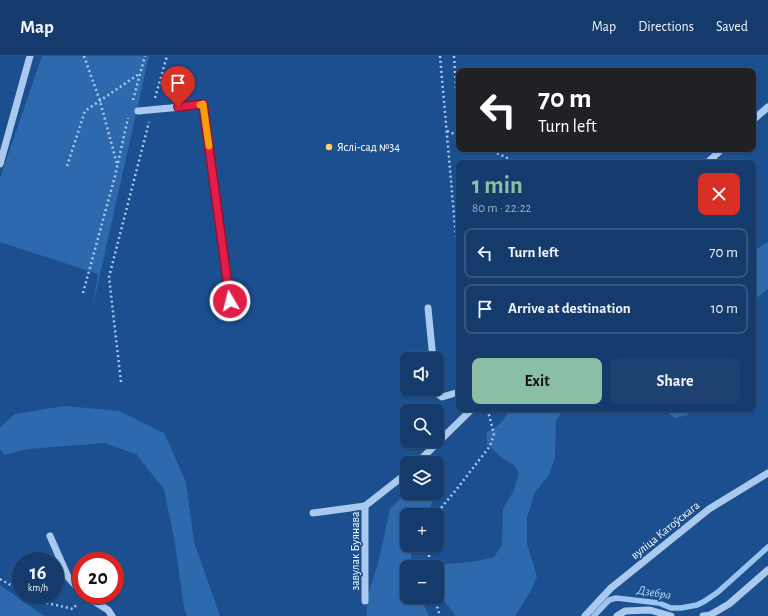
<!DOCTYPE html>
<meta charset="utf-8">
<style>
body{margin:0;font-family:"Alegreya Sans",sans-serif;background:#1d4271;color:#f1f3f6;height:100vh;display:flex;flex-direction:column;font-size:15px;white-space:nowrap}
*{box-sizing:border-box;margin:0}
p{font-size:13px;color:#9dadc1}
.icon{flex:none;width:22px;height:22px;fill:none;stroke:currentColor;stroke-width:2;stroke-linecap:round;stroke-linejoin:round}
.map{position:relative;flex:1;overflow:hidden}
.panel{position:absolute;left:456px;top:104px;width:300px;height:252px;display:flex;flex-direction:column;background:#143b6b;border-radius:8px;box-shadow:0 1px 3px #0004,0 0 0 1px #33557e}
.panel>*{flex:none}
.banner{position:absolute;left:456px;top:12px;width:300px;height:84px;border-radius:8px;box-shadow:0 1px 3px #0004,0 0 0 1px #33557e;background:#202124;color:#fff;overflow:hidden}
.buttons{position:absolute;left:400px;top:296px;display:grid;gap:8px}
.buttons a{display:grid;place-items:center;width:44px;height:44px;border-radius:8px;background:#143b6b;box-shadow:0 1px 3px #0004,0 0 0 1px #33557e;font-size:20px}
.speed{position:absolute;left:12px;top:496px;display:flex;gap:8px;font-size:20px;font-weight:700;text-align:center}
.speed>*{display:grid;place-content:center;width:52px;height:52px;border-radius:50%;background:#143b6b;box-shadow:0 1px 3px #0004,0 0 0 1px #33557e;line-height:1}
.speed small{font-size:10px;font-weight:400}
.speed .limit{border:6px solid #d22;background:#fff;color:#111}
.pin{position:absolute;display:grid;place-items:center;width:34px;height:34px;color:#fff;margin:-41px -17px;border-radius:50% 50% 50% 0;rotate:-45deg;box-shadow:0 0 4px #0007}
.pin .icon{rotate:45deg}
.me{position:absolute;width:44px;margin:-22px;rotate:352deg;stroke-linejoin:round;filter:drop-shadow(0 0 3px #0008)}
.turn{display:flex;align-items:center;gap:14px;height:84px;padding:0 16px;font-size:18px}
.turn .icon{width:52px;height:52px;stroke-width:2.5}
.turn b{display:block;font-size:28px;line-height:34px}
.round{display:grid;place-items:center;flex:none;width:42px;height:42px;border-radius:8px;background:#1d4271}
.head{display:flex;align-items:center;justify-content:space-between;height:68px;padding:0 16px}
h1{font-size:24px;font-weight:700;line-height:30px;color:#8abfa5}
.primary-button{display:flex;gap:8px;margin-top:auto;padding:8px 16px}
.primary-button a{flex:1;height:46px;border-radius:8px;background:#8abfa5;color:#111;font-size:16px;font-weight:700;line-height:46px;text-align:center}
.primary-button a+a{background:#1d4271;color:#f1f3f6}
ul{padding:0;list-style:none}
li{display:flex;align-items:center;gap:12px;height:50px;margin:0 8px 6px;padding:0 8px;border:2px solid #33557e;border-radius:8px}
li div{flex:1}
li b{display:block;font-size:15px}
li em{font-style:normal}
header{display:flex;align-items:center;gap:24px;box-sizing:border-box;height:56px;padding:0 20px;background:#143b6b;border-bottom:1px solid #33557e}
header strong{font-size:19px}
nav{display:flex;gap:22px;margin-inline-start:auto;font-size:14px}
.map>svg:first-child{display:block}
</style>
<header>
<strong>Map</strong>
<nav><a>Map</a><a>Directions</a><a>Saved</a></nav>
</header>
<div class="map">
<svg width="768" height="560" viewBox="0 0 768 560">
<rect width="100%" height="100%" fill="#1b4f8f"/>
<g fill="#2e69ad">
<polygon points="42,0 149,0 92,254 98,218 0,186 0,122"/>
<polygon points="768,186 768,233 753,245 753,195"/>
<polygon points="64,350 120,355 164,377 186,426 194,486 220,560 187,560 184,552 175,487 164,433 136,398 104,387 27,393 5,399 0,393 0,371 15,358"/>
<path d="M 510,353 L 564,353 L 556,364 L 555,401 L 549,419 L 535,436 L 527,461 L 527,488 L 533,507 L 537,521 L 530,536 L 515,560 L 456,560 L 440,540 L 437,515 L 446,508 L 472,506 L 494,501 L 502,489 L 503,453 L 513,436 L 519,418 L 514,409 L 502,402 L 487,388 L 487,376 C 497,371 506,364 510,353 Z"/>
<polygon points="664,353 690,353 688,359 675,362 665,355"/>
<polygon points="407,436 407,437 436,437 427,459 407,459 407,489 414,489 411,498 412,511 407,511 407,541 420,541 429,560 367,560 367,541 378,508 390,453"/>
<path d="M 0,529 C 16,539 29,551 45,560 L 0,560 Z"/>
</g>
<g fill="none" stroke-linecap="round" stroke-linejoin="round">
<polyline stroke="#9cc4f0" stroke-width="5.5" points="594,560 609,544 616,542 659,547 671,552 681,552 697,549 705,545 718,536 768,491"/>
<g stroke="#a9c9ee" stroke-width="2.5" stroke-dasharray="2 3" stroke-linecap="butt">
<polyline points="84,0 100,45 117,108"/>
<polyline points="440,0 459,216"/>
<polyline points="454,0 456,35"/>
<polyline points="155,42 167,0"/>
<polyline points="133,44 145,0"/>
<polyline points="447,75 459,80"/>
<polyline points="488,93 518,107"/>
<polyline points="67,110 85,55 139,18"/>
<polyline points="83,237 115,120 128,62"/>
<polyline points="121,326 109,221 149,66"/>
<polyline points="437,461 441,452 456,434 490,390 494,378 489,359 485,353"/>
<polyline points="429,489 429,511"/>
<polyline points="0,523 21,535"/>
<polyline points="28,539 43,546 73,553 77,548"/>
<polyline points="434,541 440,560"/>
</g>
<g stroke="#a9c9ee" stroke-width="7">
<polyline points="138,55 203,49 230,245"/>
<polyline points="753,64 768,51"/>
<polyline points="707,107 722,93"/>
<polyline points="0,108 30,0"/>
<polyline points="428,252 433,303"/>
<polyline points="437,333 437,337 442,341 459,336"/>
<polyline points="417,407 472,353"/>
<polyline points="365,450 365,545"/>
<polyline points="365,450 407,417"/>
<polyline points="313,457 365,450"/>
<polyline points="50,480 68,521 81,536"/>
<polyline points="84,539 108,554 112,560"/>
<polyline points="585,560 611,532 709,453 768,417"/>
<polyline points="617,560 625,555 650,554 671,560"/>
<polyline points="703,560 710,559 729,548 768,514"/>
</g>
</g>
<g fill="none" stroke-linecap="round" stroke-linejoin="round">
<g stroke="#92132f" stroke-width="10">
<polyline id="route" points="178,51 203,48 230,245"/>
</g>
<use href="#route" stroke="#e11d48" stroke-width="7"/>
<polyline stroke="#f59e0b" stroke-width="7" points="200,49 203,48 209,90"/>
</g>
<circle fill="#ffd166" stroke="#1b4f8f" stroke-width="1.5" cx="329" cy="91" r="4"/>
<g text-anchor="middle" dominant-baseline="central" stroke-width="3.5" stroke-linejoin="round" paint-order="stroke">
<g font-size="12" fill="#fff" stroke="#1b4f8f" text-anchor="start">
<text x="337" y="91">Яслі-сад №34</text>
</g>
<g font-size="12" fill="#fff" stroke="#1b4f8f">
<text transform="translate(665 474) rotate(-39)">вуліца Катоўскага</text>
<text transform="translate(355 495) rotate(-90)">завулак Буянава</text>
</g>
<g font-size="13" font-style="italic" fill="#b5d3f5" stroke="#1b4f8f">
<text transform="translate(654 537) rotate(10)">Дзебра</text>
</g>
</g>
</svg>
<div class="buttons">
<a><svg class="icon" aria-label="sound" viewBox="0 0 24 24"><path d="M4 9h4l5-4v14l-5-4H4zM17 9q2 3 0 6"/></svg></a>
<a><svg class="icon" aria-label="search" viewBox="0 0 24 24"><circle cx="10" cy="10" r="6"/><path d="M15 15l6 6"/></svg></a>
<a><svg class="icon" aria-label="layers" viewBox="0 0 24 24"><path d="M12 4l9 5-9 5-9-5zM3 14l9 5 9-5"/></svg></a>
<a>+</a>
<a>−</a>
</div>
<div class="speed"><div>16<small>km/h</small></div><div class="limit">20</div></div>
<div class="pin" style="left:178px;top:51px;background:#d93025"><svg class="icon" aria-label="arrive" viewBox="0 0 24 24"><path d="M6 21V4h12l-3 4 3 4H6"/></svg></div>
<svg class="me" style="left:230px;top:245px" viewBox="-20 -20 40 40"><circle r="17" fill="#e11d48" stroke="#fff" stroke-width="3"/><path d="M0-11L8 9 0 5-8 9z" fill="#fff"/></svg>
<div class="banner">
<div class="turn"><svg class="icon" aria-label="left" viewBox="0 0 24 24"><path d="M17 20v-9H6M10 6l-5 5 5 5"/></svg><div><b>70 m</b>Turn left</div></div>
</div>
<section class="panel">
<div class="head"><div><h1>1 min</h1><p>80 m · 22:22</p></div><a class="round" style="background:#d93025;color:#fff"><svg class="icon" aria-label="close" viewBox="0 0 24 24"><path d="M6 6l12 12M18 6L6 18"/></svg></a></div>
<ul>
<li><svg class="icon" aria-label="left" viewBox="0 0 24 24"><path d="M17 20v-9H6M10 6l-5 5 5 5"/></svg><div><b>Turn left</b></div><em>70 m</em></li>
<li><svg class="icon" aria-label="arrive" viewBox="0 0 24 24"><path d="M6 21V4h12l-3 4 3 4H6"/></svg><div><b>Arrive at destination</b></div><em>10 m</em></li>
</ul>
<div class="primary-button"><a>Exit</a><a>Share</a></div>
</section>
</div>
